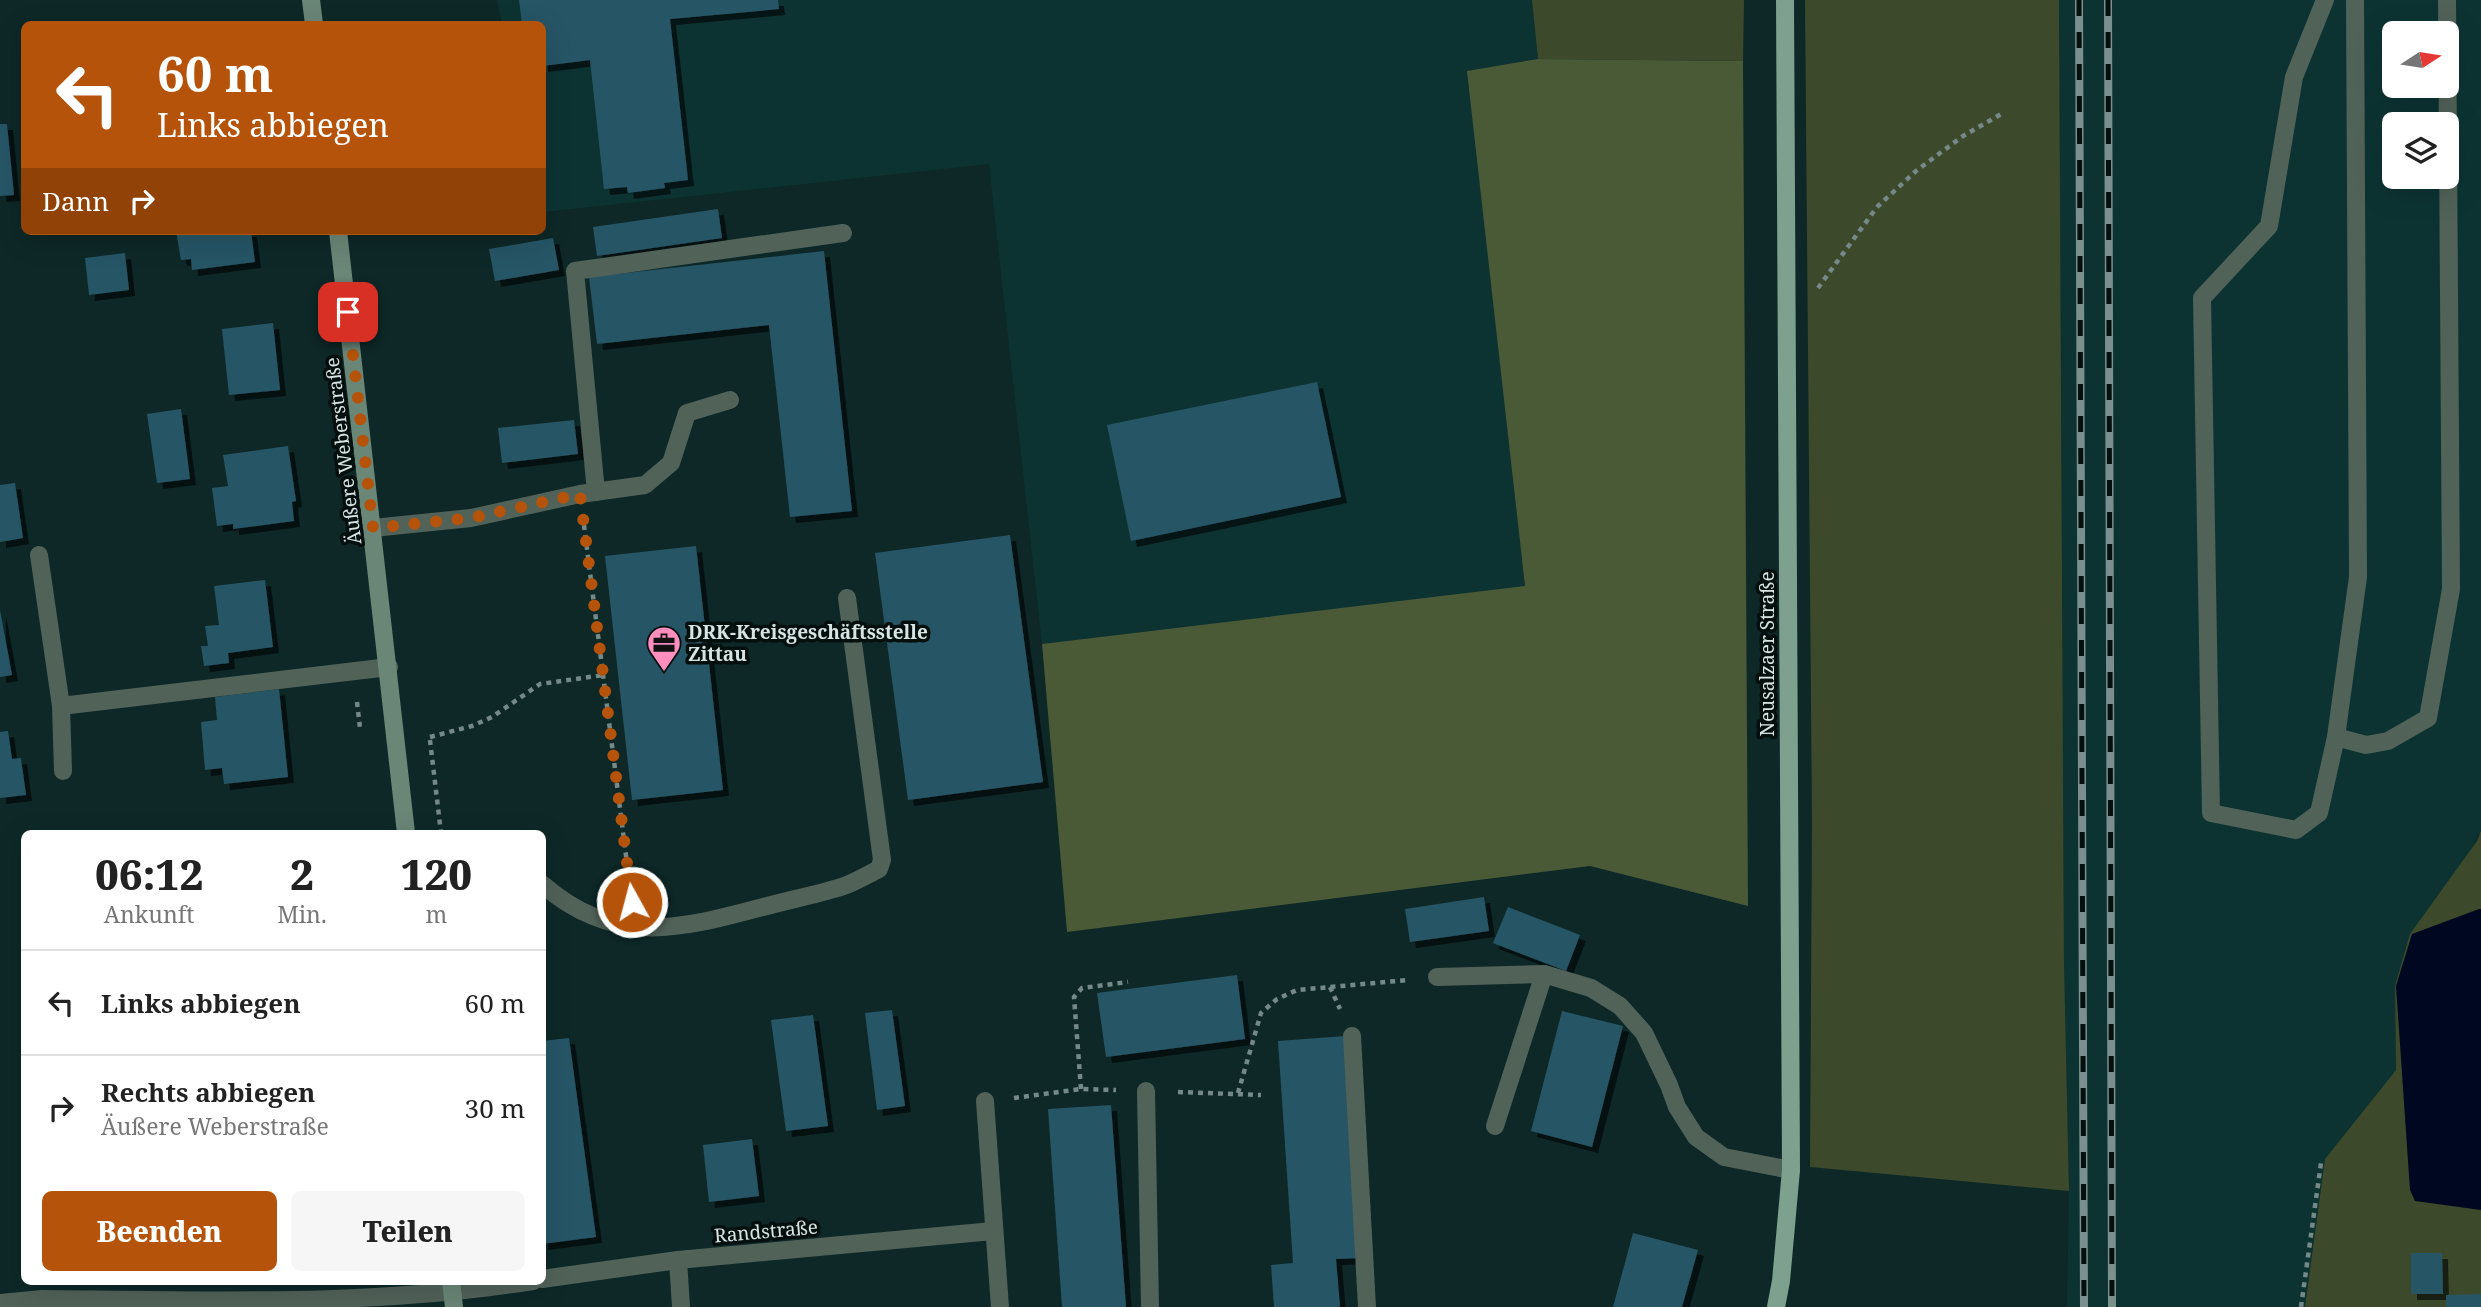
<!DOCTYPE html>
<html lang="de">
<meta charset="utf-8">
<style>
body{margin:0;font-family:"Noto Serif",serif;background:#f6f6f6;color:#222;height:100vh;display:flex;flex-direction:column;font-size:26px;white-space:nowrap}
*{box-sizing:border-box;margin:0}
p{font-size:23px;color:#767676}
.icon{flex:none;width:38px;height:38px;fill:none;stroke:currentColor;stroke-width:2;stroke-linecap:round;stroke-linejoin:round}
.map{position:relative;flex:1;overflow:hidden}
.details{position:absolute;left:21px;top:830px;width:525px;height:455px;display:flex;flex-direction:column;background:#fff;border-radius:10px;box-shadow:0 7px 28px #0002}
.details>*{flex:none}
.banner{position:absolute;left:21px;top:21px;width:525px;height:214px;border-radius:10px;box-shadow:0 7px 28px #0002;background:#b45309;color:#fff;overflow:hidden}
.needle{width:46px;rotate:78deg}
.buttons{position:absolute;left:2382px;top:21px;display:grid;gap:14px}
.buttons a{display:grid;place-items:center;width:77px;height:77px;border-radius:10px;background:#fff;box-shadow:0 7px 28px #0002;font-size:35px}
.pin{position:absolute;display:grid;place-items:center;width:60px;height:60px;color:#fff;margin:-30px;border-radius:14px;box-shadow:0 4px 10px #0006}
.me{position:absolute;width:77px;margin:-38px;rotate:353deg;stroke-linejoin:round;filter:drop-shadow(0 0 5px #0008)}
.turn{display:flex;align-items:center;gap:24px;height:147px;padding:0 21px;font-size:32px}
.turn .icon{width:91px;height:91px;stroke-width:2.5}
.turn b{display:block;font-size:49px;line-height:60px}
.then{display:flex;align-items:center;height:66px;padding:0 21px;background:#0003;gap:14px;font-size:26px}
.eta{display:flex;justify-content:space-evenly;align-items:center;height:119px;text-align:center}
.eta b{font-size:42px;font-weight:800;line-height:49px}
.cta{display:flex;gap:14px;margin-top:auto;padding:14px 21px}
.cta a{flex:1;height:80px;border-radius:10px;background:#b45309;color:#fff;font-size:28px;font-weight:800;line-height:80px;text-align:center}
.cta a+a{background:#f6f6f6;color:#222}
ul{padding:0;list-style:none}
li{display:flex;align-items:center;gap:21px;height:105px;padding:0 21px;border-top:2px solid #e0e0e0}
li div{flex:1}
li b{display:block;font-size:26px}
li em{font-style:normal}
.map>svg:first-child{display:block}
</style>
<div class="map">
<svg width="2481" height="1307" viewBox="0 0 2481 1307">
<defs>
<filter id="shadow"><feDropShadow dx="6" dy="6" stdDeviation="0" flood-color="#0009"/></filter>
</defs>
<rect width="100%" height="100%" fill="#0d2827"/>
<g fill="#0c3332" fill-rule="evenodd">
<polygon points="497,0 1532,0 1538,59 1468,71 1525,587 1042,644 989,164 543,212 542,24 502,24"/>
<path d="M 2059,0 L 2481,0 L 2481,831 L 2395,986 L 2396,1070 L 2325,1159 L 2305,1307 L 2067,1307 L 2069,1191 L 2064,962 ZM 2394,33 L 2446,33 L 2446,86 L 2394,86 ZM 2394,124 L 2446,124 L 2446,177 L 2394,177 Z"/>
</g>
<g fill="#3c4a2b">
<polygon points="1532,0 1744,0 1743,61 1538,59"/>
<polygon points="1805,0 2059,0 2064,962 2069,1191 1810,1167 1812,820"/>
<polygon points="2481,831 2481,1307 2305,1307 2325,1159 2396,1070 2395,986 2410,934 2477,841"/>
</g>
<polygon fill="#4a5a37" points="1538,59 1743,61 1748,906 1590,866 1067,932 1042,644 1525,586 1467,71"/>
<polygon fill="#000720" points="2479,909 2481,909 2481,1210 2415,1201 2410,1190 2396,986 2412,934"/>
<g fill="#275566" filter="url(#shadow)">
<polygon points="519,0 778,0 779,9 670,19 688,180 664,183 665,188 628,193 627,187 604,189 590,60 542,66 542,24 522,24"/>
<polygon points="0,124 7,124 14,195 0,196"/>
<polygon points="718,209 722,238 597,256 593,227"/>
<polygon points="176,231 251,231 255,262 192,270 191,259 181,260"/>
<polygon points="553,238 559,270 495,281 489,249"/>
<polygon points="824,251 852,511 790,517 769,325 597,344 589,277"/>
<polygon points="125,253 129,290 89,295 85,258"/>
<polygon points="273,323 280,390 229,395 222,329"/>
<polygon points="1317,382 1341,497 1131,541 1107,425"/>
<polygon points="181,409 190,479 157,483 147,414"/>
<polygon points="574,420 578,454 502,463 498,428"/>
<polygon points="288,446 296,501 292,502 294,521 233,529 233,524 217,526 212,488 228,486 223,455"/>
<polygon points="15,483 23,538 0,542 0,485"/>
<polygon points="1010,535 1043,782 908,800 875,553"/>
<polygon points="696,546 723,790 632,800 605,556"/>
<polygon points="265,580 273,647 228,653 229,663 204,666 201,646 208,646 205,626 219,625 214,586"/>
<polygon points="0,610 12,675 0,677"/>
<polygon points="279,689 288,777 224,784 222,768 205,770 201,722 217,720 215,697"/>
<polygon points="8,731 12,759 21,758 26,795 0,798 0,732"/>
<polygon points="1484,897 1489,931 1410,942 1405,909"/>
<polygon points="1508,907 1580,935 1566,971 1493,943"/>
<polygon points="1237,975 1245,1039 1106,1057 1097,993"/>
<polygon points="892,1010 905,1106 877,1110 865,1013"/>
<polygon points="1562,1011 1623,1026 1592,1147 1531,1131"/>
<polygon points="813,1015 828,1126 786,1131 771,1020"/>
<polygon points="1345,1036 1360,1258 1336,1259 1340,1307 1274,1307 1271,1265 1293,1263 1278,1041"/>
<polygon points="569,1038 596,1237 542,1244 542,1041"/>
<polygon points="1111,1105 1126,1307 1062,1307 1048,1109"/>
<polygon points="752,1139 759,1196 709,1202 703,1145"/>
<polygon points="1633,1233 1698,1250 1682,1307 1613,1307"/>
<polygon points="2411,1253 2442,1253 2443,1294 2411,1294"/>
<polygon points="2481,1294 2481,1307 2446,1307 2446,1295"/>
</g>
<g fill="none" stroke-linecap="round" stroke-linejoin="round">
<g stroke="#748988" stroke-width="4.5" stroke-dasharray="5 5" stroke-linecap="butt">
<polyline points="1818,288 1877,207 1916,171 1963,136 2003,113"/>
<polyline points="584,525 631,895"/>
<polyline points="357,702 360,728"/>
<polyline points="430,737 472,726 492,717 540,684 604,675"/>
<polyline points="430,740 441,833"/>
<polyline points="1330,987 1340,1009"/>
<polyline points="1081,1089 1074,997 1082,988 1128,982"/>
<polyline points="1178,1092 1261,1095"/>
<polyline points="1238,1093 1261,1013 1277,999 1297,990 1408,980"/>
<polyline points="1014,1098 1081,1089 1116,1090"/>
<polyline points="2301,1307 2321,1163"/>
</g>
<g stroke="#516259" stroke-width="18">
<polyline points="2325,0 2294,77 2269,226 2202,298 2211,813 2296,830 2319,813 2336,737 2366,745 2388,741 2428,718 2451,589 2447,0"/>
<polyline points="596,492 575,271 843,233"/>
<polyline points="373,528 471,518 580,494 645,485 671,463 687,413 730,400"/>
<polyline points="2336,737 2358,577 2355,0"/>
<path d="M 542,884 C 614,947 680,929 763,907 C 789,900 815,895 841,887 C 854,883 867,875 879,869 L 882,860 L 847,598"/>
<polyline points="1437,977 1544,974 1591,988 1620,1006 1644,1033 1669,1085 1677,1107 1696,1137 1724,1157 1791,1170"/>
<polyline points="1352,1036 1367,1307"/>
<polyline points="1146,1091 1150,1307"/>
<polyline points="985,1101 1000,1307"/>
<polyline points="1495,1126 1544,974"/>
<polyline points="678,1260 681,1307"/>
<polyline points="542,1279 678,1260 993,1231"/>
<path d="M 0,1303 L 42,1299 C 206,1300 371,1307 533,1281"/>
</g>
<g stroke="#516259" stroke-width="18">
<polyline points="39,555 61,706 63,771"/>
<polyline points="61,706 389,667"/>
</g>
<g stroke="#6a8677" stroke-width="18">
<polyline points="311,0 314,24"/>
<polyline points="338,231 406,833"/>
<polyline points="451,1281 454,1307"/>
</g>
<polyline stroke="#7da18e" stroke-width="18" points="1776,1307 1781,1281 1791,1170 1785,0"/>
<g stroke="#7b8f8e" stroke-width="8">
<g id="rail">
<polyline points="2079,0 2084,1307"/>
<polyline points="2108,0 2112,1307"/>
</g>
</g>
<use href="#rail" stroke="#050f0e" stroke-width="5" stroke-dasharray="16" stroke-linecap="butt"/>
</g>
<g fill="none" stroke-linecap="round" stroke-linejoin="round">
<polyline stroke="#b45309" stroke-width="12" stroke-dasharray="0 21.6" points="348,312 373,528 471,518 580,494 632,902"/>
</g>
<defs>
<g id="office-pin" transform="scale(1.75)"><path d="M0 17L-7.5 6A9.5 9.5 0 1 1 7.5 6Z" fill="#fe8ebd" stroke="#050f0e"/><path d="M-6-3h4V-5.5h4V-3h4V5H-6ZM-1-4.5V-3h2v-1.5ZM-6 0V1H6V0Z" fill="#111"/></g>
</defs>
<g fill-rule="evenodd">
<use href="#office-pin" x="664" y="643"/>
</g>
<g text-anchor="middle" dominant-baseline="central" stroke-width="7" stroke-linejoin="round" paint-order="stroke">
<g font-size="19" fill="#d6e5e4" stroke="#050f0e">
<text transform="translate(343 451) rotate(-97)">Äußere Weberstraße</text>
<text transform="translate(1767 654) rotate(-90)">Neusalzaer Straße</text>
<text transform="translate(766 1231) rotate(-5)">Randstraße</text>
</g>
<g font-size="19" font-weight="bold" fill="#d6e5e4" stroke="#050f0e" text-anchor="start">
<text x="688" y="632">DRK-Kreisgeschäftsstelle<tspan x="688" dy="22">Zittau</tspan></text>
</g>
</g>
</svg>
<div class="buttons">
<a><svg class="needle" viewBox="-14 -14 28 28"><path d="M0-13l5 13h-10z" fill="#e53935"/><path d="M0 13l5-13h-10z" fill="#767676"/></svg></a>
<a><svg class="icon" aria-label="layers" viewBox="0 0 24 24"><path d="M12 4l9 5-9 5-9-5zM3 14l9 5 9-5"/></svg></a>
</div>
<div class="pin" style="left:348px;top:312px;background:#d93025"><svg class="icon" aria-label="arrive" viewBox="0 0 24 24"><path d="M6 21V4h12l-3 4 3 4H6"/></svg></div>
<svg class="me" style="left:632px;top:902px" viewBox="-20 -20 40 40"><circle r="17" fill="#b45309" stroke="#fff" stroke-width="3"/><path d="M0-11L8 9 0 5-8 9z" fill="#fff"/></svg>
<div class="banner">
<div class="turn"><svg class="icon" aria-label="left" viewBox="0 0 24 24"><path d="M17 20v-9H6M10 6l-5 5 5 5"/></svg><div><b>60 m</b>Links abbiegen</div></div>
<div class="then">Dann<svg class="icon" aria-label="right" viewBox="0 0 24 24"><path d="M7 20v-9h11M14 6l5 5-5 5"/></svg></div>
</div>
<section class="details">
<div class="eta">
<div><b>06:12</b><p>Ankunft</p></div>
<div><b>2</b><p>Min.</p></div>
<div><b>120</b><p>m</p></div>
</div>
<ul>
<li><svg class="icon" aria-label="left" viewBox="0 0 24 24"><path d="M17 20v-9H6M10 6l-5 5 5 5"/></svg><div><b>Links abbiegen</b></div><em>60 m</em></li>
<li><svg class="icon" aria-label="right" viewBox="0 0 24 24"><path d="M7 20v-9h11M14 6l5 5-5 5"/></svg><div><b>Rechts abbiegen</b><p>Äußere Weberstraße</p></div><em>30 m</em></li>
</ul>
<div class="cta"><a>Beenden</a><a>Teilen</a></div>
</section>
</div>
